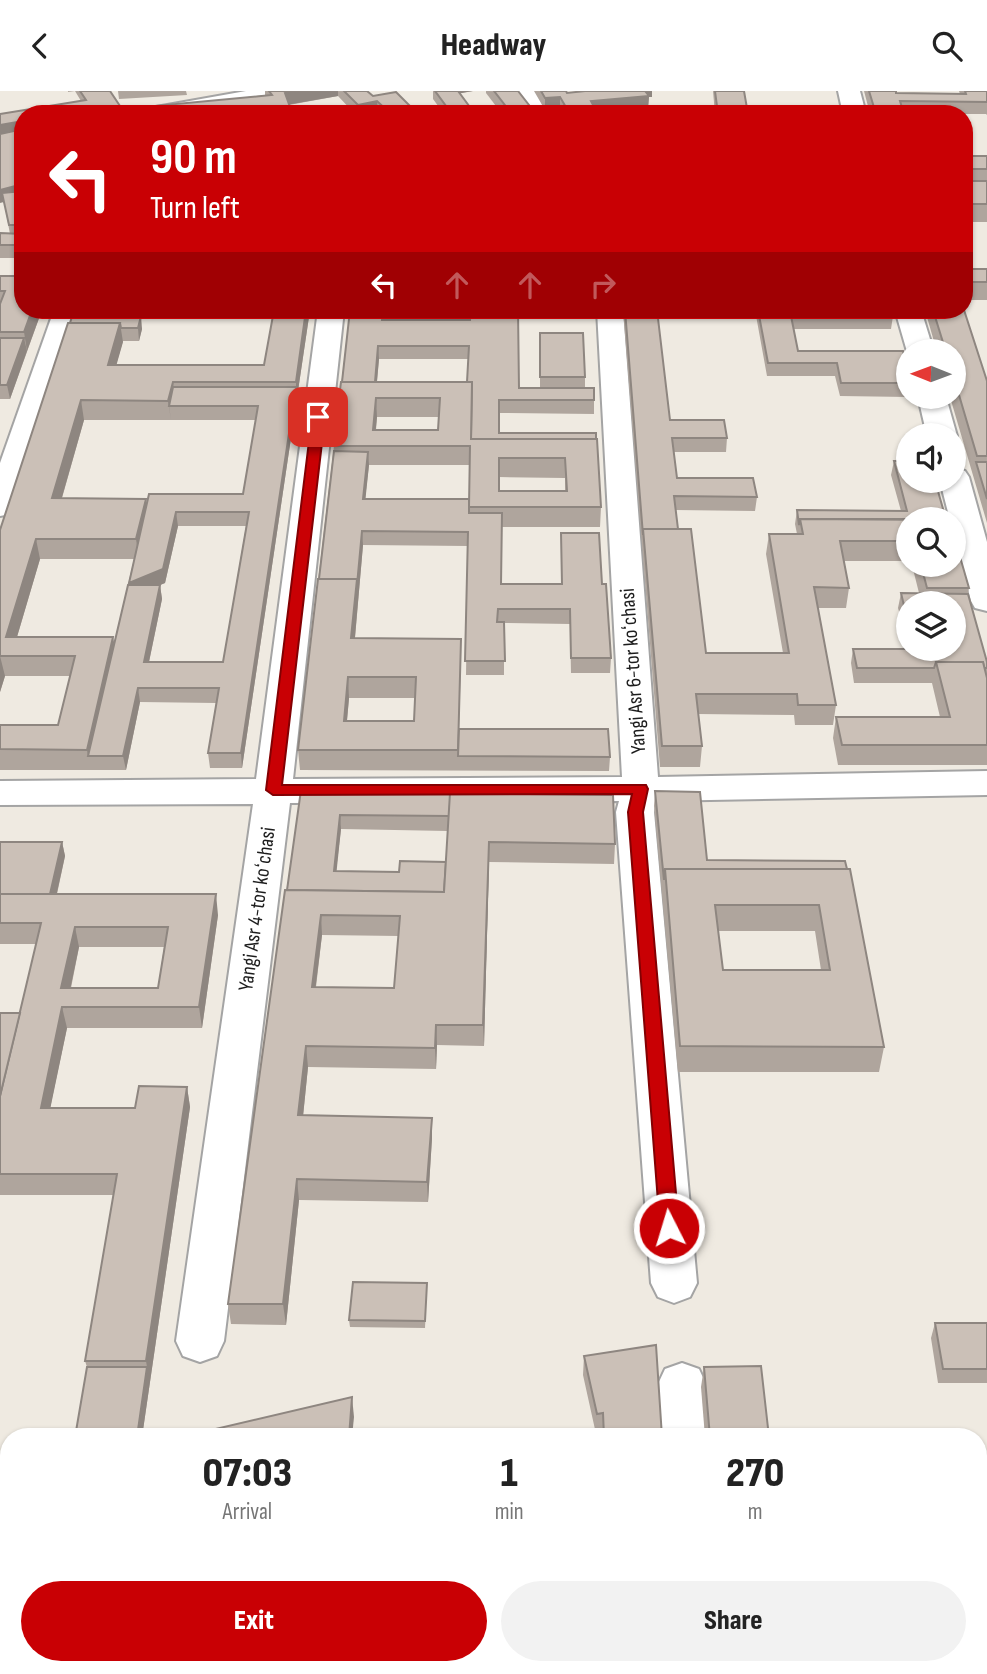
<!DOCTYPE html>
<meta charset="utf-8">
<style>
body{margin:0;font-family:"Sofia Sans Condensed",sans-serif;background:#f2f2f2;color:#222;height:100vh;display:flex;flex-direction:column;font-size:26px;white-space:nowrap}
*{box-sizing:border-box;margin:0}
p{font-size:23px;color:#767676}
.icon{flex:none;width:38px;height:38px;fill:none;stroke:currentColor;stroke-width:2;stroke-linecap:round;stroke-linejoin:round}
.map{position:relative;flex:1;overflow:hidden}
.details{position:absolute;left:0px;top:1337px;width:987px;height:247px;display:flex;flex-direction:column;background:#fff;border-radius:28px 28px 0 0;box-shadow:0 2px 5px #0004}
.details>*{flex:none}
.top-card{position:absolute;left:14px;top:14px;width:959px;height:214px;border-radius:28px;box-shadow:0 2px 5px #0004;background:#c90004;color:#fff;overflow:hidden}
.needle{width:46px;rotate:271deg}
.tools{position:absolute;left:896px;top:248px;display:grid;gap:14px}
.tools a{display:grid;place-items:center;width:70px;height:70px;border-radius:50%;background:#fff;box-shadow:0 2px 5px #0004;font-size:35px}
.pin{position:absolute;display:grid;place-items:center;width:60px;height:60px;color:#fff;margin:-30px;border-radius:14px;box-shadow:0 4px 10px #0006}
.me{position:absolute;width:77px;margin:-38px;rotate:355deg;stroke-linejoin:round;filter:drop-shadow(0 0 5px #0008)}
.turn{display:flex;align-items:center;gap:24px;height:147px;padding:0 21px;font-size:32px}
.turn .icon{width:91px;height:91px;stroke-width:2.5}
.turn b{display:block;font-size:49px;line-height:60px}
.lanes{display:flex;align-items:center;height:66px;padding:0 21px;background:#0003;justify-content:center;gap:35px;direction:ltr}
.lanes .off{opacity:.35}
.eta{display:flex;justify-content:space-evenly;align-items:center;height:119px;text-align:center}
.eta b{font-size:42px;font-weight:800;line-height:49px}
.cta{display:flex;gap:14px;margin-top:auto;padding:14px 21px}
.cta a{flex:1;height:80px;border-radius:42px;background:#c90004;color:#fff;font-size:28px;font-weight:800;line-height:80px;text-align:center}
.cta a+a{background:#f2f2f2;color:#222}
header{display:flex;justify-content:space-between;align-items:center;height:91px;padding:0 21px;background:#fff;font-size:32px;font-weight:800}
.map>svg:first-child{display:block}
</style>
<header><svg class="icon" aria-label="back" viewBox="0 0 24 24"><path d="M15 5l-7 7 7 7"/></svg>Headway<svg class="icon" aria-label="search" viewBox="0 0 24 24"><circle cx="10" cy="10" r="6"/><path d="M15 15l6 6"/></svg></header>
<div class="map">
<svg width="987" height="1583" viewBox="0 0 987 1583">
<rect width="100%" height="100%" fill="#efeae1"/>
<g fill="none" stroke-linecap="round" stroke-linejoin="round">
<g stroke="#a4a4a4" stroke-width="4">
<g id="minor">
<polygon points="246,0 294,0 291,5 283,7 195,23 145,23 148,18 156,16"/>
<polygon points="514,0 537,0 553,23 530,23"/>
<polygon points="838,0 860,0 866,23 843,23"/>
<polygon points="54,219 80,219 15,416 11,423 0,425 0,372"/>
<polygon points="318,219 344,219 293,688 622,686 597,219 623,219 658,686 987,680 987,704 656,710 654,721 697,1192 690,1206 674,1212 658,1206 651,1192 616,721 619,710 290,712 224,1250 217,1265 200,1271 183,1265 176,1250 253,713 0,714 0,690 256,688"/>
<polygon points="895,219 921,219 934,261 908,261 908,264"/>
<polygon points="918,306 946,306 957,345 954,349 954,345 927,345"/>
<polygon points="954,377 965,380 969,386 987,451 987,520 975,517 971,510 954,444 954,429 950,429 940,390 954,390"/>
<polygon points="682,1272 699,1278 706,1293 710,1346 660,1346 658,1293 665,1278"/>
<polygon points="133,1575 187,1575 186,1583 132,1583"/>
<rect x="676" y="1575" width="54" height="8"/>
</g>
</g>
<use href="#minor" fill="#fff" fill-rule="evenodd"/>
</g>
<g fill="#afa59d" fill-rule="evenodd">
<polygon points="68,0 110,0 120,21 265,4 265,0 367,0 373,5 418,23 351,23 354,22 338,5 289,14 290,23 23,23 23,63 22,63 23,71 23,219 42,219 10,308 0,308 0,185 15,185 22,167 0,167 0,142 10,143 4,111 0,23 81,10 75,0 68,1"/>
<polygon points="118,0 186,0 187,4 119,8"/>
<polygon points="433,0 473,0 460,2 475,23 444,23 433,8"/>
<polygon points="486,0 518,0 536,23 502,23 486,2"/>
<polygon points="534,0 566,0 567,2 585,0 652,0 652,6 649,6 648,17 598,22 598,23 563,23 560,18 545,19"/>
<polygon points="713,0 744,0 748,23 715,23"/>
<polygon points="864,0 896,0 896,2 960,3 959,0 987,0 987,24 986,23 870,23"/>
<rect x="964" y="78" width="23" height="53"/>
<rect x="964" y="178" width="23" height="31"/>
<path d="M 274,219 L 310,219 L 242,677 L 210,677 L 208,662 L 216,612 L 140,611 L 126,679 L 0,679 L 0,634 L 58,634 L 70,585 L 5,585 L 0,601 L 0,439 L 117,225 L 142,238 L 139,250 L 123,250 L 116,274 L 264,274 ZM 84,329 L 256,329 L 243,403 L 147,413 L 62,407 ZM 178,435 L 246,435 L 223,571 L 149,571 L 162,508 L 160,494 L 165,492 ZM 40,468 L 134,468 L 114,552 L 17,546 Z"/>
<path d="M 350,219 L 385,219 L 384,229 L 470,229 L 519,297 L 540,297 L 540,242 L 585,286 L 585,297 L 594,309 L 594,323 L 499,322 L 499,342 L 596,342 L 601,416 L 600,436 L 501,436 L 501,493 L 562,493 L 561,442 L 602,493 L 611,567 L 610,582 L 571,582 L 570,533 L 504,532 L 504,584 L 466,584 L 468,455 L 363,454 L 355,547 L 461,568 L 459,638 L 610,666 L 609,680 L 300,679 L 298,659 ZM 379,268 L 468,268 L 467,291 L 377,291 ZM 377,326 L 439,326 L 438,339 L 376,339 ZM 369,374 L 470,374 L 469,408 L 365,408 ZM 499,386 L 565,387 L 565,400 L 499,400 ZM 349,607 L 415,607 L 414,630 L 347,630 Z"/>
<polygon points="623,219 657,219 670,329 727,347 726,361 674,361 677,387 757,406 755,420 676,419 678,438 706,562 783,562 766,463 769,443 797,443 795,433 797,419 901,420 891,384 894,370 908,370 908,470 844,470 849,497 846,517 817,517 836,614 833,634 795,634 794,624 698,623 702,655 700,676 660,676"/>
<polygon points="755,219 891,219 893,225 891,238 793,238 798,260 908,281 908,306 840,305 835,285 767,285"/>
<polygon points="925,219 964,219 987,290 987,432 950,306 954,306 954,261 937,261"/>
<polygon points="912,474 954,474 969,497 968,503 987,571 987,674 838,674 833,647 836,626 940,626 932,592 854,592 851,572 853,558 954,558 954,513 908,513 908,537 904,537 898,517 901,502 919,502"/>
<path d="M 301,699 L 451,702 L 615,753 L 614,773 L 489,771 L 484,955 L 437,954 L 436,978 L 308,976 L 303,1025 L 432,1047 L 428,1111 L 299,1109 L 286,1234 L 231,1233 L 228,1213 ZM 341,738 L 448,740 L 446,771 L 399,781 L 336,780 ZM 322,844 L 399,845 L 394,897 L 316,896 Z"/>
<path d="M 655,700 L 707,769 L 845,770 L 884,956 L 879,981 L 678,981 L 654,715 ZM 718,840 L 815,840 L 821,879 L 723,879 Z"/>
<path d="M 0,751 L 62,751 L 65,765 L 57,803 L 218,824 L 202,937 L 67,937 L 50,1017 L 135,1017 L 187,996 L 190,1016 L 142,1346 L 75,1346 L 87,1276 L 85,1270 L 114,1104 L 0,1104 L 0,922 L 20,922 L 36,853 L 0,853 ZM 79,856 L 164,856 L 158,897 L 71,897 Z"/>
<polygon points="427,1192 425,1237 350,1236 349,1229"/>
<polygon points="935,1232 987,1232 987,1292 938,1292 931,1247"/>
<polygon points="584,1265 662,1346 601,1346 601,1342 596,1343 583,1284"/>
<polygon points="704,1276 769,1346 705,1346 701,1296"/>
<polygon points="978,1375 987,1375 987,1583 726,1583 725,1575 978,1575 982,1532 978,1514"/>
<polygon points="305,1575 489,1575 378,1576"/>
</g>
<g fill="#8e8680">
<polygon points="298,0 338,0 338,5 286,14 285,2"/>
<polygon points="451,0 473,0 451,4"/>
<polygon points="642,0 652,0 652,6 649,6 648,17 590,22 591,10"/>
<polygon points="560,6 560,18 545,19 545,7"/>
<polygon points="377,10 378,22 358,23 358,14"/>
<polygon points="120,15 121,23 70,23"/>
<polygon points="290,16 290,23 225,23 225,22"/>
<polygon points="23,30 23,43 0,46 0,34"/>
<polygon points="23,50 23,63 22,63 19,51"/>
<polygon points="23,93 23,106 0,112 0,99"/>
<polygon points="32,219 42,219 27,260 24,241"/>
<polygon points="113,219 119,219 113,238 111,225"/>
<polygon points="306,219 310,219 242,677 241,662 296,296 296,291"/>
<polygon points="141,225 142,238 139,250 138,237"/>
<polygon points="120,232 123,251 111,293 108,274"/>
<polygon points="24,247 27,260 10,308 7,294"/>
<polygon points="378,255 379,268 375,310 374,297"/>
<polygon points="173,291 175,310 169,315 171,329 168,310"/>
<polygon points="376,307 377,326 374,355 373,339"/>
<polygon points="81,309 84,329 56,427 52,407"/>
<polygon points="368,361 369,374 364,422 363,408"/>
<polygon points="146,408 149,427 139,468 136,448"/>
<polygon points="176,421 178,435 165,492 160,494 162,508 146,585 129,492"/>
<polygon points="362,440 363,454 353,568 351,547"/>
<polygon points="36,448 40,468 11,566 6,546"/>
<polygon points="113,546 117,566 88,665 87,659"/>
<polygon points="0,565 5,585 0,601"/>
<polygon points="348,586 349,607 345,650 344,630"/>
<polygon points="138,597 140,611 126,679 123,665"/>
<polygon points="340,724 341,738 335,795 334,780"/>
<polygon points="62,751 65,765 52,824 49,809"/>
<polygon points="489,751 489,771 484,955 483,934"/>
<polygon points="216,803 218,824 202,937 199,916"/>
<polygon points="321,824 322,844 313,917 312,896"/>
<polygon points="75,836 79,856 66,918 61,897"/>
<polygon points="62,916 67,937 46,1038 41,1017"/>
<polygon points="436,934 437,954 436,978 435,957"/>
<polygon points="306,955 308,976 301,1045 298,1024"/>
<polygon points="187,996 190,1016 142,1346 137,1346 147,1276 146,1270"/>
<polygon points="432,1027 432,1047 428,1111 427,1091"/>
<polygon points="297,1088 299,1109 286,1234 283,1213"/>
<polygon points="352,1306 354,1326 352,1346 349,1346"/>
<polygon points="121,1575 129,1575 128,1583 120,1583"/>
<polygon points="243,1575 248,1575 247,1583 242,1583"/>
</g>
<g fill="#cbc0b7" stroke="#8e8680" stroke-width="2" fill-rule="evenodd">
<polygon points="80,0 110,0 120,15 70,23 23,23 23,30 0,34 0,23 86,9"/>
<polygon points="269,0 298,0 285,2 290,16 225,22 226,23 109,23 123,20 122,18 272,4"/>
<polygon points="344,0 367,0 373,5 396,1 418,23 391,23 377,10 358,14"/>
<polygon points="435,0 458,0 475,23 452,23"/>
<polygon points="494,0 518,0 536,23 501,23 511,22"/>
<polygon points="541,0 566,0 567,2 585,0 645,0 649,5 591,10 598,23 570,23 560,6 545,7"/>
<polygon points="715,0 744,0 748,23 718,23"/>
<polygon points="869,0 896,0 896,2 966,3 965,0 987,0 987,11 900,10 904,23 876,23"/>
<polygon points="378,16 385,23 351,23"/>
<polygon points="23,38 23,50 19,51 23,72 23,93 0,99 0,43"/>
<rect x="964" y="65" width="23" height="13"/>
<rect x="964" y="90" width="23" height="23"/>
<polygon points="23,100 23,134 9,134 2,102"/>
<polygon points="0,142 23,143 23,154 0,154"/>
<polygon points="23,166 23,185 15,185"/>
<rect x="964" y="178" width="23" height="13"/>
<polygon points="0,185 23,185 23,219 32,219 24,241 0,241 0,213 5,200 0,200"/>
<polygon points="74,219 113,219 111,225 141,225 138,237 121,237 120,232 70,232"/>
<polygon points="274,219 306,219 296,291 173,291 168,310 81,309 52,407 146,408 136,448 36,448 6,546 113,546 87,659 0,658 0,634 58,634 75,565 0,565 0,439 68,232 120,232 108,274 264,274"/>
<polygon points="350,219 383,219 382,229 470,229 471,219 518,219 519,297 594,297 594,309 499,309 499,342 596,342 596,348 471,348 472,291 467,291 469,255 378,255 375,291 342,291"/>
<polygon points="625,219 657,219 670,329 724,329 727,347 672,347 677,387 753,387 757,406 674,405 678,438 643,438 643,444"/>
<polygon points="758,219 891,219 893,225 791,225 798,260 903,260 908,281 908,292 841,292 837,272 768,272"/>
<polygon points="933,219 964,219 987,290 987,365 977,365 954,287 954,261 946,261"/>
<polygon points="540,242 583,242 585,286 540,286"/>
<polygon points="0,247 24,247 7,294 0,294"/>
<path d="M 341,291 L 472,291 L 471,348 L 597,348 L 601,416 L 469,416 L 470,355 L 333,355 ZM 376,307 L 440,307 L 438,339 L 373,339 ZM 499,367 L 565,367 L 567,400 L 499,400 Z"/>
<polygon points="173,296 296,296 241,662 208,662 219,597 138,597 123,665 88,665 128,494 160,494 144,571 223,571 249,421 176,421 163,478 129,492 149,403 243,403 258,315 169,315"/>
<polygon points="334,360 368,361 363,408 469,408 469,422 502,422 501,493 562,493 561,442 599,442 602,493 606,493 611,567 571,567 570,518 498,518 497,531 504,531 505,570 465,570 468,441 362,440 357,494 357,488 319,488"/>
<polygon points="894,370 908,370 908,390 935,390 946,428 800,428 799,434 797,419 907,420"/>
<polygon points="976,371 987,371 987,408"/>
<polygon points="800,428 949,429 908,429 908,450 840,450 849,497 814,496 836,614 798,614 797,603 696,603 702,655 662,655 643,438 691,438 706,562 789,562 769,443 803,443"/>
<polygon points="954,445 969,497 927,497 921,474 954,474"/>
<path d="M 318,488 L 357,488 L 351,547 L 461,548 L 458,659 L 298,659 ZM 348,586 L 416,586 L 414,630 L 344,630 Z"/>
<polygon points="901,502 968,503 987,571 987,577 984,577 983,571 936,571 934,577 857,577 853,558 954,558 954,513 908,513 908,523 906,523"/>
<polygon points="936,571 983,571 987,587 987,654 842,654 836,626 950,626"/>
<polygon points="459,638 608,638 610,666 458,665"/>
<polygon points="301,699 451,701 449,725 340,724 334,780 399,781 400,770 446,771 444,801 287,799"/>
<polygon points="655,700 700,701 707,769 845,770 847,778 665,778 664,789"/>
<path d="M 450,702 L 613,704 L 615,753 L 489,751 L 483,934 L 436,934 L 435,957 L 306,955 L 298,1024 L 432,1027 L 427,1091 L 297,1088 L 283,1213 L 228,1213 L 285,799 L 444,801 ZM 321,824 L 400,825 L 394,897 L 312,896 Z"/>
<polygon points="0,751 62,751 50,803 0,803"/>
<path d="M 665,778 L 850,778 L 884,956 L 680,955 ZM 715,814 L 819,814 L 830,879 L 723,879 Z"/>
<path d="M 0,803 L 216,803 L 199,916 L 62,916 L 41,1017 L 135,1017 L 139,995 L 187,996 L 146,1270 L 85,1270 L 117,1083 L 0,1083 L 0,1005 L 41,832 L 0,832 ZM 75,836 L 168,836 L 158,897 L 61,897 Z"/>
<polygon points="0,922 20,922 0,1005"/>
<polygon points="353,1191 427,1192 425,1230 349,1229"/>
<polygon points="935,1232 987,1232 987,1278 943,1278"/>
<polygon points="656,1254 662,1346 604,1346 603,1322 597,1323 584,1265"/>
<polygon points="761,1275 769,1346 710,1346 704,1276"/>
<polygon points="87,1276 147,1276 137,1346 75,1346"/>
<polygon points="352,1306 349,1346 210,1346 211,1339"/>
<rect x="978" y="1375" width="9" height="40"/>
<polygon points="978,1415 987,1415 987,1505 978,1460"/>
<polygon points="978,1532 987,1532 987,1582 730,1582 730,1575 978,1575"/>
<polygon points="0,1568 9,1568 9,1575 121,1575 120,1583 0,1583"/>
<polygon points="179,1575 243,1575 242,1583 178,1583"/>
<rect x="378" y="1575" width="110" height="8"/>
<rect x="610" y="1575" width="65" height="8"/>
</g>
<polygon fill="#c90004" stroke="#830003" stroke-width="2" points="318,322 325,326 282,694 646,694 648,698 643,721 679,1137 676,1142 669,1145 663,1142 660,1137 628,721 632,703 273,704 266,699 312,326"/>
<g text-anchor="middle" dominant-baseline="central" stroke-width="7" stroke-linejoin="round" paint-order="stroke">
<g font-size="21" fill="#1d1d1d" stroke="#fff">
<text transform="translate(633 580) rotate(-94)">Yangi Asr 6-tor koʻchasi</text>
<text transform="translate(257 818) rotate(-82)">Yangi Asr 4-tor koʻchasi</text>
</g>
</g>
</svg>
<div class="tools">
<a><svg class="needle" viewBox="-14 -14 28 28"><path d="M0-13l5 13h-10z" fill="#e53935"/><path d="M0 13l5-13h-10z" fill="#767676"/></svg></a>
<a><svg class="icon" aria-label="sound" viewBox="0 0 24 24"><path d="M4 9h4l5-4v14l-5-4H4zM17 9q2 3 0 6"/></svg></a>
<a><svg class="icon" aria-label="search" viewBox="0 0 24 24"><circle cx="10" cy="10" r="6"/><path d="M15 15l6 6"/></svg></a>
<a><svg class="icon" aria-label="layers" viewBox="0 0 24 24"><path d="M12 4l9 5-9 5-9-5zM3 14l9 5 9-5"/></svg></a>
</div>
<div class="pin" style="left:318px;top:326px;background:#d93025"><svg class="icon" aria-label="arrive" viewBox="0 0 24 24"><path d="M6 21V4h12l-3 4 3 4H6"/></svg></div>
<svg class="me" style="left:669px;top:1137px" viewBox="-20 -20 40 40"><circle r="17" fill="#c90004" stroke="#fff" stroke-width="3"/><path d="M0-11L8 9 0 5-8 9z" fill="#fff"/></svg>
<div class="top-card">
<div class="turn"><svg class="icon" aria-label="left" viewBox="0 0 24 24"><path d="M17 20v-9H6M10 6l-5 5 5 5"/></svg><div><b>90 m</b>Turn left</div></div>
<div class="lanes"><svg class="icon" aria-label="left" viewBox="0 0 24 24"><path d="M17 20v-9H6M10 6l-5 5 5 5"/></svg><svg class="icon off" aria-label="ahead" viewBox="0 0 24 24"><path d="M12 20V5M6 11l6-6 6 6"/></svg><svg class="icon off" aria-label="ahead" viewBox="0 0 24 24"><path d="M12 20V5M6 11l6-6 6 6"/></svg><svg class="icon off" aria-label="right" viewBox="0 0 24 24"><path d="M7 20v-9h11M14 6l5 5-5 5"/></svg></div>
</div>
<section class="details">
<div class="eta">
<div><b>07:03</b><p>Arrival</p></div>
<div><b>1</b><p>min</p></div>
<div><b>270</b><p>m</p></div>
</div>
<div class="cta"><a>Exit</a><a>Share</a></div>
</section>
</div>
